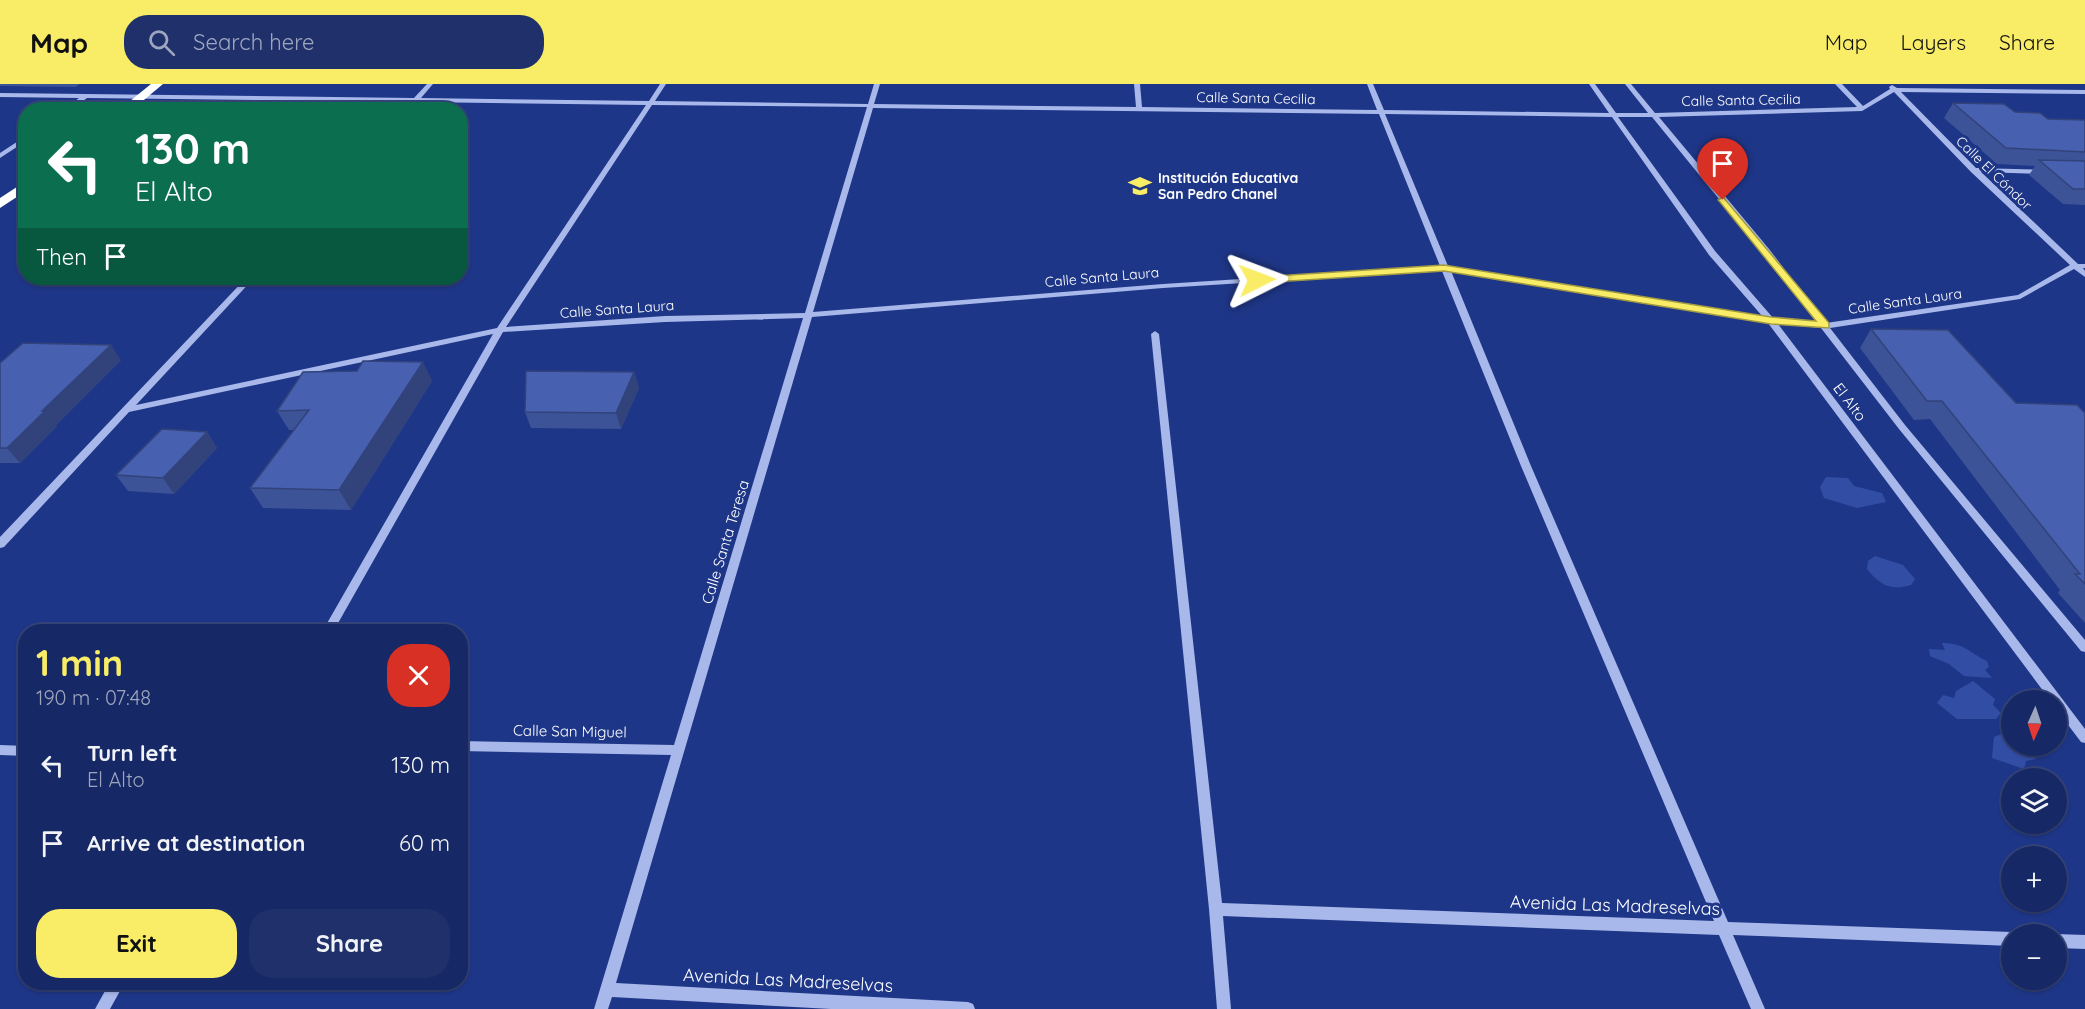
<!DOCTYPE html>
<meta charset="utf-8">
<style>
body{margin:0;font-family:Quicksand,sans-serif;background:#1f306b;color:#f1f3f6;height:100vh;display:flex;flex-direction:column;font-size:22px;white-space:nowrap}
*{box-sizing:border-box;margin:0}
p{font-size:20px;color:#9ea6bf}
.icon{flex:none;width:33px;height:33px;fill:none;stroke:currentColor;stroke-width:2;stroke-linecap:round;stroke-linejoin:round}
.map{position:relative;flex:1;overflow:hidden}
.drawer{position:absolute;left:18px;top:540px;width:450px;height:366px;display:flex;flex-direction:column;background:#162865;border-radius:24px;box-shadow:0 2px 4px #0004,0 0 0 2px #354479}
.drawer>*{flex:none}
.guide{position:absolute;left:18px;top:18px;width:450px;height:183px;border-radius:24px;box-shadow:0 2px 4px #0004,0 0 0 2px #354479;background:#0b6e4f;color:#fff;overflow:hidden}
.needle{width:39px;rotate:183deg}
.buttons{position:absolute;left:2001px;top:606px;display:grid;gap:12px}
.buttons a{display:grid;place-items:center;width:66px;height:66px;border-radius:50%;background:#162865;box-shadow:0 2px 4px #0004,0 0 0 2px #354479;font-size:30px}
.pin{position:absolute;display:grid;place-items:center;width:51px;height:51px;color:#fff;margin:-62px -26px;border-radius:50% 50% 50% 0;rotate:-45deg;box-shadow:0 0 6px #0007}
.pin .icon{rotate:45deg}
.me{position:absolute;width:66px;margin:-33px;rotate:87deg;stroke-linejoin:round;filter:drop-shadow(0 0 4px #0008)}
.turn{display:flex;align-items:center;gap:21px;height:126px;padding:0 18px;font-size:27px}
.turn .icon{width:78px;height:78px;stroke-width:2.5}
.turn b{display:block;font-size:42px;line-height:51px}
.then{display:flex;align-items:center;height:57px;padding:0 18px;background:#0003;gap:12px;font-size:22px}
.round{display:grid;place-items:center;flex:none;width:63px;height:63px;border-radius:24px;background:#1f306b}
.summary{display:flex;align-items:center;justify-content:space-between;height:102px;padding:0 18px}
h1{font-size:36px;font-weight:700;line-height:45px;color:#f9ed67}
.action{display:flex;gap:12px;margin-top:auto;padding:12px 18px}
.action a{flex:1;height:69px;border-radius:24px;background:#f9ed67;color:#111;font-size:24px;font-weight:700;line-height:69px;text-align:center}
.action a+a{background:#1f306b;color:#f1f3f6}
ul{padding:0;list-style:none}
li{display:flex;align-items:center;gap:18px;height:78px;padding:0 18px}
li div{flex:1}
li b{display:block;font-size:22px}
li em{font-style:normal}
header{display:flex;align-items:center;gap:36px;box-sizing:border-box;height:84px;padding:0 30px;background:#f9ed67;color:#111}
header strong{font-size:28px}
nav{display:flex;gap:33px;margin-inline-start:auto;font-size:21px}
.search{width:420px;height:54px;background:#1f306b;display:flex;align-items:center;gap:15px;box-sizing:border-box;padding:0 21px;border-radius:24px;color:#9ea6bf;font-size:22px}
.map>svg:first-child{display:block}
</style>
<header>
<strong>Map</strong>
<div class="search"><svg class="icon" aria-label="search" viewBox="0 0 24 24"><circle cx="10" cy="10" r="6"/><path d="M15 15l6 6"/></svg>Search here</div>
<nav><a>Map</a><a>Layers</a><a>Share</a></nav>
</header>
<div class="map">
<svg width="2085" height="925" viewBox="0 0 2085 925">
<rect width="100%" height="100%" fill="#1e3687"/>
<g fill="#324ea4">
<polygon points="1826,393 1848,394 1854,402 1882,409 1886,418 1857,424 1824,414 1820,403"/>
<path d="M 1875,472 L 1903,481 L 1915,495 L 1911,501 C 1890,507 1880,501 1867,485 L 1868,477 Z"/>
<path d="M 1942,559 C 1965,559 1969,569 1987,577 L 1989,583 L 1985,586 L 1992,594 L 1964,592 L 1949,580 L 1930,572 L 1929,565 L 1945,566 Z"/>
<polygon points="1973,597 1995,615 1993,621 2001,629 1996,635 1957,635 1937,619 1943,611 1954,614 1956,607"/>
<polygon points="2006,648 2011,648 2012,662 2036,662 2036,675 2026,677 2024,685 1992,674 1994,653"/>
</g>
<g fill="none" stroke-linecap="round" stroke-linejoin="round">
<g fill="#a8b8eb" fill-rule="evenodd">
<path d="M 427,0 L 433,0 L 421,14 L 649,17 L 660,0 L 666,0 L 655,17 L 868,20 L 874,0 L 880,0 L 874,20 L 1136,23 L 1134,0 L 1140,0 L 1142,23 L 1377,26 L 1367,0 L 1373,0 L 1384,26 L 1609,29 L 1589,0 L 1595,0 L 1616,29 L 1648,29 L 1625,0 L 1631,0 L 1655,29 L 1857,23 L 1835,0 L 1842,0 L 1863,22 L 1890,5 L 1889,3 L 1892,1 L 1897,4 L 2085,6 L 2085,10 L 1901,8 L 1976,84 L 2049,86 L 2049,90 L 2046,90 L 1981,88 L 2078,180 L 2085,180 L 2085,184 L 2083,184 L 2085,187 L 2085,193 L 2074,185 L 2020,215 L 1830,244 L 1905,341 L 2085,556 L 2085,568 L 2081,567 L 1899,345 L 1821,244 L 1778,240 L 2085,645 L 2085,659 L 2081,658 L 2056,625 L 2056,616 L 2050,616 L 1768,239 L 1451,187 L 1531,382 L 1728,838 L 2012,848 L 2017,850 L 2012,850 L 2012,862 L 1733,851 L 1765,925 L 1751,925 L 1719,851 L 1223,832 L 1231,925 L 1217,925 L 1209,825 L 1151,250 L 1155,247 L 1159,250 L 1222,819 L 1714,837 L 1521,382 L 1442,187 L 1163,204 L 812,233 L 616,899 L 968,918 L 973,920 L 975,925 L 831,925 L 612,913 L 608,925 L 594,925 L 671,671 L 460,667 L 460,657 L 674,661 L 803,234 L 665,238 L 503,248 L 333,548 L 322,548 L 493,250 L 129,328 L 4,463 L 0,464 L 0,453 L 246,194 L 254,194 L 136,321 L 497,244 L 646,21 L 418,18 L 411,26 L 404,26 L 411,18 L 87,14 L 71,26 L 63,26 L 79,14 L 0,13 L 0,9 L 414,14 ZM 1894,8 L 1971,88 L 2070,181 L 2018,211 L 1826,239 L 1769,165 L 1659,33 L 1862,27 ZM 652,21 L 867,23 L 805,229 L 665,232 L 506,243 ZM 873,24 L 1379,30 L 1440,182 L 1163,200 L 813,228 ZM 1385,30 L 1612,33 L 1709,171 L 1763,233 L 1448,182 ZM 1618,33 L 1652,33 L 1763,169 L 1817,239 L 1774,235 L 1715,167 Z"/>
<polygon points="26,52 26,57 0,74 0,69"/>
<polygon points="0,661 26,662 26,672 0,671"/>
<polygon points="2056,850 2085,851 2085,865 2056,864"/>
<polygon points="110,898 125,898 110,925 95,925"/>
</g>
<g fill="#fff" fill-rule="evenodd">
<polygon points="151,0 163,0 132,26 119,26"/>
<polygon points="26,97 26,107 0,124 0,114"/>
</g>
</g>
<g fill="#3d5397">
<polygon points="0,0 80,0 76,3 0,2"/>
<polygon points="1953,19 2015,28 2048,35 2085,36 2085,121 2063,120 2029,91 2035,82 1997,80 1944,34"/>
<polygon points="1871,245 2016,319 2085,329 2085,539 2058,509 2060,506 1930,335 1914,336 1860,264"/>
<polygon points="121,276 56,341 57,342 20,379 0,379 0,279"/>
<polygon points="634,288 639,304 621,345 531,344 525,328"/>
<polygon points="432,297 351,426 263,424 250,404 294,346 289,346 277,327"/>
<polygon points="207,348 217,364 174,410 128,407 116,391"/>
</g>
<g fill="#32437b">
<polygon points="111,261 121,276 56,341 57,342 20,379 7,364 42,327"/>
<polygon points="423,278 432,297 351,426 339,406"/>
<polygon points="634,288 639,304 621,345 616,329"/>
<polygon points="207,348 217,364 174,410 163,394"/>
</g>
<g fill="#4760b0" stroke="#32437b" stroke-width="1.5">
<polygon points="1953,19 2004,20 2015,28 2040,29 2048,35 2085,36 2085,68 2006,64"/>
<polygon points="2039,76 2085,77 2085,105 2073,105"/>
<polygon points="1871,245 1948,246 2016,319 2077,321 2085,329 2085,500 2075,490 2080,490 1942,317 1927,317"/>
<polygon points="23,259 111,261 42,327 45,327 7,364 0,364 0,279"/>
<polygon points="363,277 423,278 339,406 250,404 309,326 277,327 303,288 357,287"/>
<polygon points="526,287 634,288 616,329 525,328"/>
<polygon points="162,345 207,348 163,394 116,391"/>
</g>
<polygon fill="#f9ed67" stroke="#a29a43" stroke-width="1.5" points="1723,113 1829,239 1829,244 1771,240 1444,187 1257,199 1251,196 1257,193 1444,181 1771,233 1816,237 1720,118 1718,116"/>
<defs>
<g id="school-bare" transform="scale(1.8)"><path d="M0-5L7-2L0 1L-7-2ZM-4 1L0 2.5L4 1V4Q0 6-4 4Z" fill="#f9ed67" stroke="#1e3687" stroke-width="2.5" paint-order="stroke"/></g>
</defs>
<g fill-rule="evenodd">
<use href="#school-bare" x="1140" y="102"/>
</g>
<g text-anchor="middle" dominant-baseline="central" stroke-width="6" stroke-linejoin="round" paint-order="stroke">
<g font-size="14" fill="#fff" stroke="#1e3687">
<text transform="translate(1256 14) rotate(1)">Calle Santa Cecilia</text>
<text transform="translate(1741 16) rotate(-1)">Calle Santa Cecilia</text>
<text transform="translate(1994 89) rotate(44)">Calle El Cóndor</text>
<text transform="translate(1102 193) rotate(-5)">Calle Santa Laura</text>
<text transform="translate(1905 217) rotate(-8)">Calle Santa Laura</text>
<text transform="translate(617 225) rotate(-4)">Calle Santa Laura</text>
</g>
<g font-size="14" font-weight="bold" fill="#fff" stroke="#1e3687" text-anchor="start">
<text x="1158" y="94">Institución Educativa<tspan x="1158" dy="16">San Pedro Chanel</tspan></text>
</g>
<g font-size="15" fill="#fff" stroke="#1e3687">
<text transform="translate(1850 318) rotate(53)">El Alto</text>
<text transform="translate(725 458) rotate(-73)">Calle Santa Teresa</text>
<text transform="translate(570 647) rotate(1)">Calle San Miguel</text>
</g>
<g font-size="18" fill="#fff" stroke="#1e3687">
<text transform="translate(1615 821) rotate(2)">Avenida Las Madreselvas</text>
<text transform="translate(788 896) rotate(3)">Avenida Las Madreselvas</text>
</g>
</g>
</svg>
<div class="buttons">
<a><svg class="needle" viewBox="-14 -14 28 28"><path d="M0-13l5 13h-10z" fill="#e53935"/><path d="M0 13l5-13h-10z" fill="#9ea6bf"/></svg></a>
<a><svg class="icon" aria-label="layers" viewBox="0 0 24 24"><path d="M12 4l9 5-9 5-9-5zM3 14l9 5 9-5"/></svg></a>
<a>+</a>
<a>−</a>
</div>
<div class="pin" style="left:1723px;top:116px;background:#d93025"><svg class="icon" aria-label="arrive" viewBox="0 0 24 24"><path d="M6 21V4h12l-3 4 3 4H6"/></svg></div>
<svg class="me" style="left:1257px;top:196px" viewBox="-20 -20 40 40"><path d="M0-17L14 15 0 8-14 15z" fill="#f9ed67" stroke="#fff" stroke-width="4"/></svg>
<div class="guide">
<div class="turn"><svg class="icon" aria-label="left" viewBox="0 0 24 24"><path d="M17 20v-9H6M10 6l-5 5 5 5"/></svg><div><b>130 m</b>El Alto</div></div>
<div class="then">Then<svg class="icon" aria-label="arrive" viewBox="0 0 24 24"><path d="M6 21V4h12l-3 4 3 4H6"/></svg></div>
</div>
<section class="drawer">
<div class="summary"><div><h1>1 min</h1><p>190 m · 07:48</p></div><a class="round" style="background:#d93025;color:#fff"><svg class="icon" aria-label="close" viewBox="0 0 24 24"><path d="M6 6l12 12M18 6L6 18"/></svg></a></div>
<ul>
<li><svg class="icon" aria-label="left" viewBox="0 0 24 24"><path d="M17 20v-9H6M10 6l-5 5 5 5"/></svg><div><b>Turn left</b><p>El Alto</p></div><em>130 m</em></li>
<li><svg class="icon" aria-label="arrive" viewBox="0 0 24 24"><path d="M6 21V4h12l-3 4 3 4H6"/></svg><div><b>Arrive at destination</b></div><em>60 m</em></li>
</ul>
<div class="action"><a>Exit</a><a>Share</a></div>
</section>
</div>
